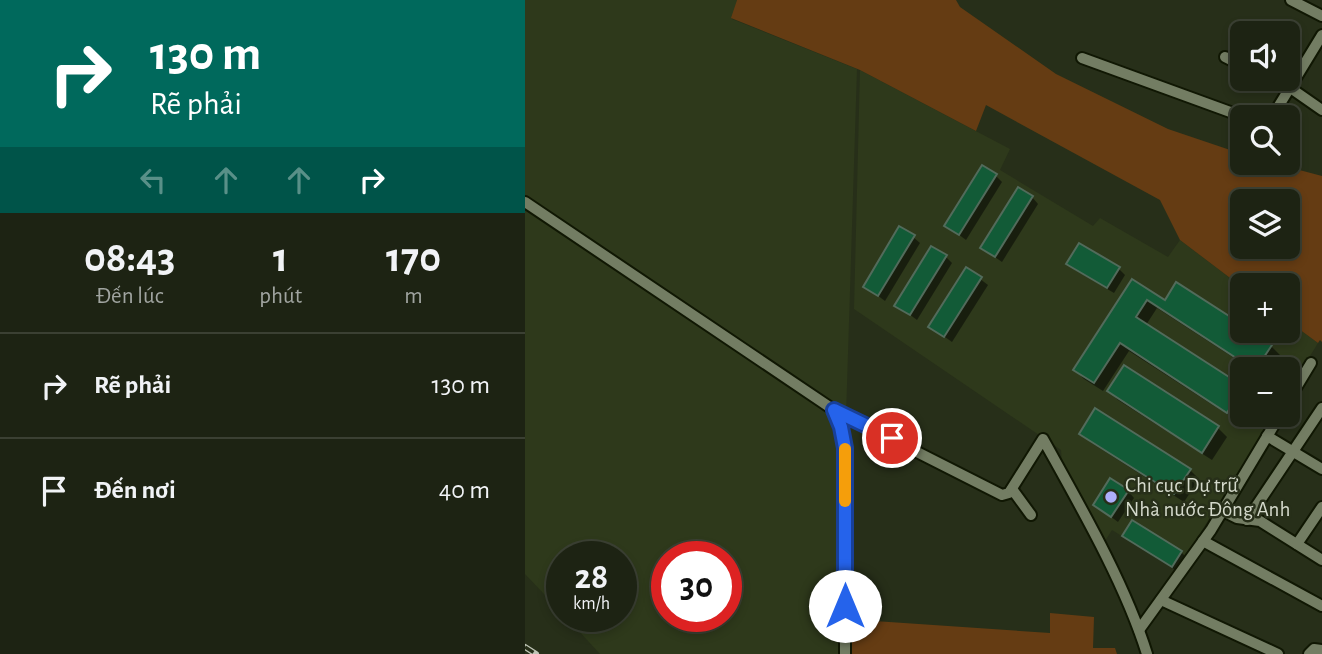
<!DOCTYPE html>
<html lang="vi">
<meta charset="utf-8">
<style>
body{margin:0;font-family:"Alegreya Sans",sans-serif;background:#2a2f21;color:#f1f3f6;height:100vh;display:flex;flex-direction:column;font-size:26px;white-space:nowrap}
*{box-sizing:border-box;margin:0}
p{font-size:23px;color:#a0a4a0}
.icon{flex:none;width:38px;height:38px;fill:none;stroke:currentColor;stroke-width:2;stroke-linecap:round;stroke-linejoin:round}
.map{position:relative;flex:1;overflow:hidden}
.panel{display:flex;flex-direction:column;background:#1d2313;width:525px}
.panel>*{flex:none}
.banner{background:#00695c;color:#fff;overflow:hidden}
.buttons{position:absolute;left:705px;top:21px;display:grid;gap:14px}
.buttons a{display:grid;place-items:center;width:70px;height:70px;border-radius:10px;background:#1d2313;box-shadow:0 4px 10px #0003,0 0 0 2px #3b4033;font-size:35px}
.speed{position:absolute;left:21px;top:541px;display:flex;gap:14px;font-size:35px;font-weight:700;text-align:center}
.speed>*{display:grid;place-content:center;width:91px;height:91px;border-radius:50%;background:#1d2313;box-shadow:0 4px 10px #0003,0 0 0 2px #3b4033;line-height:1}
.speed small{font-size:18px;font-weight:400}
.speed .limit{border:10px solid #d22;background:#fff;color:#111}
.pin{position:absolute;display:grid;place-items:center;width:60px;height:60px;color:#fff;margin:-30px;border:4px solid #fff;border-radius:50%;box-shadow:0 2px 7px #0007}
.me{position:absolute;width:77px;margin:-38px;rotate:0deg;stroke-linejoin:round;filter:drop-shadow(0 0 5px #0008)}
.turn{display:flex;align-items:center;gap:24px;height:147px;padding:0 35px;font-size:32px}
.turn .icon{width:91px;height:91px;stroke-width:2.5}
.turn b{display:block;font-size:49px;line-height:60px}
.lanes{display:flex;align-items:center;height:66px;padding:0 35px;background:#0003;justify-content:center;gap:35px;direction:ltr}
.lanes .off{opacity:.35}
.eta{display:flex;justify-content:space-evenly;align-items:center;height:119px;text-align:center}
.eta b{font-size:42px;font-weight:600;line-height:49px}
ul{padding:0;list-style:none}
li{display:flex;align-items:center;gap:21px;height:105px;padding:0 35px;border-top:2px solid #3b4033}
li div{flex:1}
li b{display:block;font-size:26px}
li em{font-style:normal}
main{display:flex;flex:1;min-height:0}
.map>svg:first-child{display:block}
</style>
<main>
<section class="panel">
<div class="banner">
<div class="turn"><svg class="icon" aria-label="right" viewBox="0 0 24 24"><path d="M7 20v-9h11M14 6l5 5-5 5"/></svg><div><b>130 m</b>Rẽ phải</div></div>
<div class="lanes"><svg class="icon off" aria-label="left" viewBox="0 0 24 24"><path d="M17 20v-9H6M10 6l-5 5 5 5"/></svg><svg class="icon off" aria-label="ahead" viewBox="0 0 24 24"><path d="M12 20V5M6 11l6-6 6 6"/></svg><svg class="icon off" aria-label="ahead" viewBox="0 0 24 24"><path d="M12 20V5M6 11l6-6 6 6"/></svg><svg class="icon" aria-label="right" viewBox="0 0 24 24"><path d="M7 20v-9h11M14 6l5 5-5 5"/></svg></div>
</div>
<div class="eta">
<div><b>08:43</b><p>Đến lúc</p></div>
<div><b>1</b><p>phút</p></div>
<div><b>170</b><p>m</p></div>
</div>
<ul>
<li><svg class="icon" aria-label="right" viewBox="0 0 24 24"><path d="M7 20v-9h11M14 6l5 5-5 5"/></svg><div><b>Rẽ phải</b></div><em>130 m</em></li>
<li><svg class="icon" aria-label="arrive" viewBox="0 0 24 24"><path d="M6 21V4h12l-3 4 3 4H6"/></svg><div><b>Đến nơi</b></div><em>40 m</em></li>
</ul>
</section>
<div class="map">
<svg width="797" height="654" viewBox="0 0 797 654">
<rect width="100%" height="100%" fill="#272f19"/>
<g fill="#2e391b" fill-rule="evenodd">
<path d="M 0,0 L 212,0 L 207,19 L 332,69 L 320,448 L 320,654 L 75,654 L 40,616 L 96,616 L 96,556 L 37,556 L 37,613 L 0,574 ZM 142,556 L 201,556 L 201,616 L 142,616 Z"/>
<polygon points="335,70 485,149 475,170 568,226 575,218 643,257 655,240 717,287 718,331 763,331 763,321 793,343 763,392 763,369 718,369 718,415 749,415 652,570 587,530 578,544 537,463 536,450 329,309"/>
</g>
<g fill="#653c13" fill-rule="evenodd">
<path d="M 212,0 L 431,0 L 435,7 L 531,74 L 643,129 L 717,154 L 718,163 L 748,163 L 797,176 L 797,342 L 795,340 L 793,343 L 763,321 L 763,285 L 717,287 L 655,240 L 635,200 L 461,105 L 451,131 L 335,70 L 206,18 ZM 718,201 L 763,201 L 763,247 L 718,247 Z"/>
<polygon points="525,613 569,617 568,648 590,648 592,654 320,654 320,619 525,633"/>
</g>
<g fill="#0007">
<polygon points="471,176 477,182 441,240 421,225"/>
<polygon points="507,197 513,204 477,262 457,248"/>
<polygon points="388,237 395,243 360,301 340,286"/>
<polygon points="421,257 427,263 392,320 372,305"/>
<polygon points="544,263 594,269 600,275 589,293 550,270"/>
<polygon points="442,269 463,285 427,342 406,327"/>
<polygon points="607,281 640,302 723,331 746,346 755,355 745,369 726,369 632,308 621,325 718,388 718,411 711,420 604,351 578,391 559,379 550,370"/>
<polygon points="599,368 693,428 702,437 687,460 593,400 584,391"/>
<polygon points="556,433 665,470 674,479 659,502 565,442"/>
<polygon points="603,491 609,498 593,522 570,505"/>
<polygon points="599,536 656,552 663,559 654,572 605,542"/>
</g>
<g fill="#125b37" stroke="#526b5b" stroke-width="2">
<polygon points="457,165 472,174 434,235 419,226"/>
<polygon points="493,187 508,196 470,257 455,248"/>
<polygon points="374,226 390,235 353,296 338,287"/>
<polygon points="554,243 595,267 582,288 541,264"/>
<polygon points="406,246 422,255 385,315 369,306"/>
<polygon points="441,267 457,277 419,337 403,327"/>
<polygon points="607,279 640,300 651,282 718,325 718,331 726,331 747,345 731,369 728,369 622,300 611,317 718,386 702,413 595,343 569,383 548,370"/>
<polygon points="599,365 694,426 677,453 582,391"/>
<polygon points="570,408 666,469 649,494 554,434"/>
<polygon points="585,478 604,490 586,517 568,505"/>
<polygon points="607,520 657,551 647,567 597,536"/>
</g>
<g fill="none" stroke-linecap="round" stroke-linejoin="round">
<g stroke="#101703" stroke-width="14">
<g id="street">
<polyline points="766,0 797,16"/>
<polyline points="700,57 718,66"/>
<polyline points="557,58 719,117"/>
<polyline points="744,79 763,89"/>
<polyline points="764,87 797,110"/>
<polyline points="747,117 797,35"/>
<path d="M 0,202 L 309,410 L 477,495 L 484,493 L 518,439 C 554,504 600,583 622,654"/>
<polyline points="763,401 786,363"/>
<polyline points="309,410 316,427 320,448 320,654"/>
<polyline points="742,436 797,469"/>
<polyline points="487,489 506,515"/>
<polyline points="698,511 712,518 735,521 797,560"/>
<polyline points="722,520 797,408"/>
<polyline points="678,541 797,606"/>
<polyline points="772,544 797,507"/>
<polyline points="636,600 753,654"/>
<polyline points="614,630 686,530 755,415"/>
<polyline points="784,654 789,649 797,650"/>
</g>
</g>
<use href="#street" stroke="#737d63" stroke-width="10"/>
<g stroke="#bfc5b6" stroke-width="6">
<polyline id="rail" points="0,647 11,654"/>
</g>
<use href="#rail" stroke="#272f19" stroke-width="3.5" stroke-dasharray="10" stroke-linecap="butt"/>
</g>
<g fill="none" stroke-linecap="round" stroke-linejoin="round">
<g stroke="#184099" stroke-width="18">
<polyline id="route" points="320,606 320,448 316,427 309,410 367,438"/>
</g>
<use href="#route" stroke="#2563eb" stroke-width="12"/>
<polyline stroke="#f59e0b" stroke-width="12" points="320,449 320,501"/>
</g>
<circle fill="#adaffb" stroke="#272f19" stroke-width="2.5" cx="586" cy="497" r="7"/>
<g text-anchor="middle" dominant-baseline="central" stroke-width="5" stroke-linejoin="round" paint-order="stroke">
<g font-size="21" fill="#d4d9cb" stroke="#272f19" text-anchor="start">
<text x="600" y="485">Chi cục Dự trữ<tspan x="600" dy="24">Nhà nước Đông Anh</tspan></text>
</g>
</g>
</svg>
<div class="buttons">
<a><svg class="icon" aria-label="sound" viewBox="0 0 24 24"><path d="M4 9h4l5-4v14l-5-4H4zM17 9q2 3 0 6"/></svg></a>
<a><svg class="icon" aria-label="search" viewBox="0 0 24 24"><circle cx="10" cy="10" r="6"/><path d="M15 15l6 6"/></svg></a>
<a><svg class="icon" aria-label="layers" viewBox="0 0 24 24"><path d="M12 4l9 5-9 5-9-5zM3 14l9 5 9-5"/></svg></a>
<a>+</a>
<a>−</a>
</div>
<div class="speed"><div>28<small>km/h</small></div><div class="limit">30</div></div>
<div class="pin" style="left:367px;top:438px;background:#d93025"><svg class="icon" aria-label="arrive" viewBox="0 0 24 24"><path d="M6 21V4h12l-3 4 3 4H6"/></svg></div>
<svg class="me" style="left:320px;top:606px" viewBox="-20 -20 40 40"><circle r="19" fill="#fff"/><path d="M0-13L10 11 0 6-10 11z" fill="#2563eb"/></svg>
</div>
</main>
